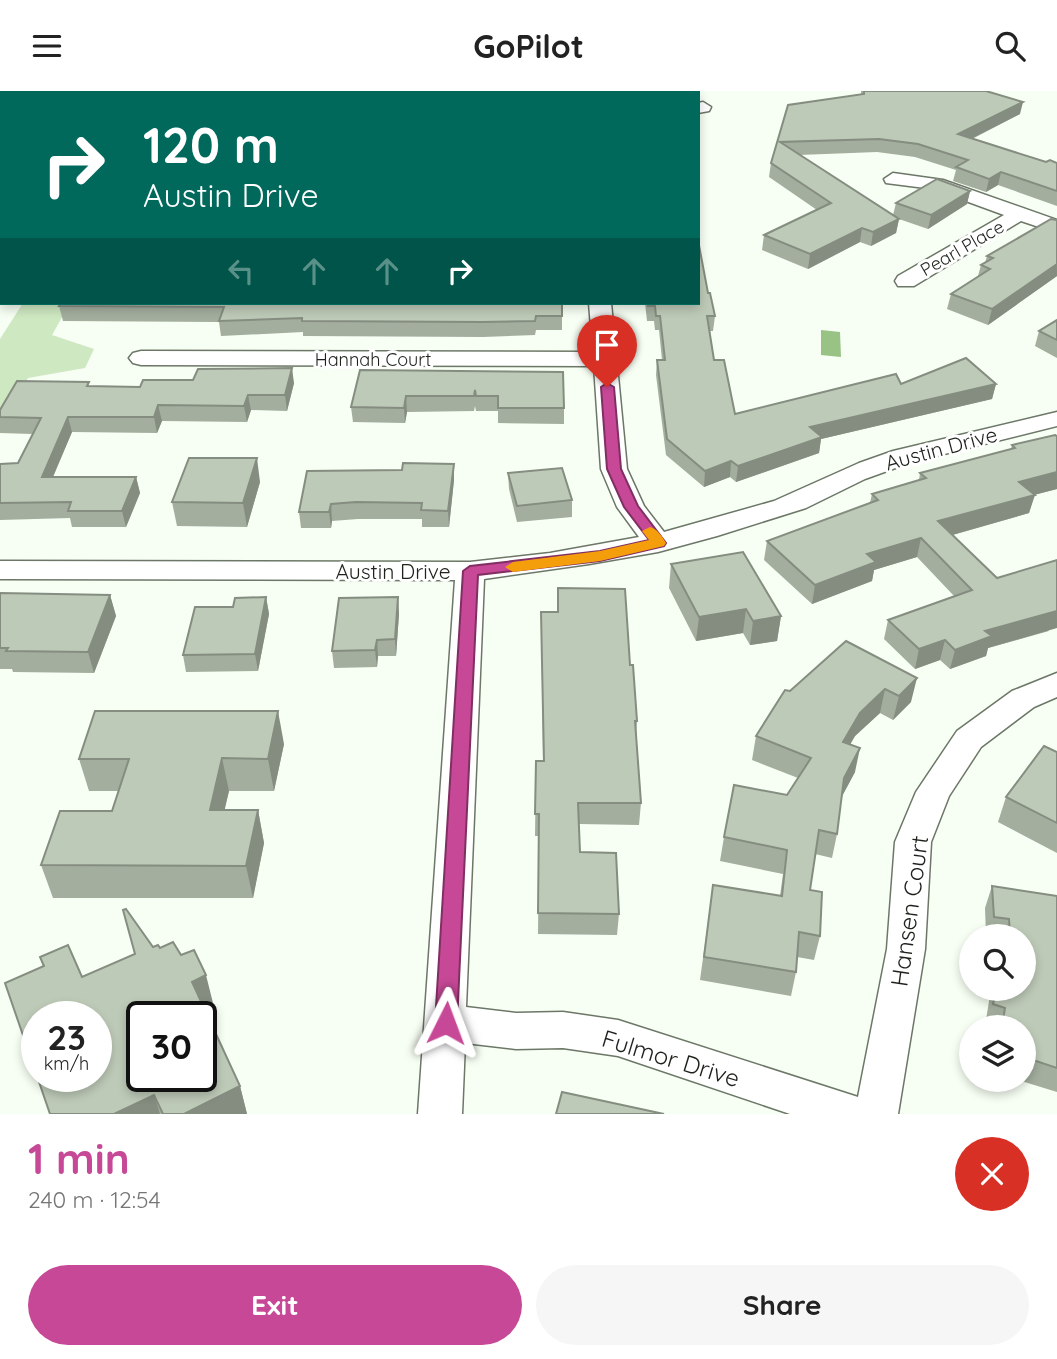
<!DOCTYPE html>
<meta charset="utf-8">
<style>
body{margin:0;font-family:Quicksand,sans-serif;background:#f6f6f6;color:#222;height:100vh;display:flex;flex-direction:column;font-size:26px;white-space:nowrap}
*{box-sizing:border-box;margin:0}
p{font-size:23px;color:#767676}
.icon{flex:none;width:38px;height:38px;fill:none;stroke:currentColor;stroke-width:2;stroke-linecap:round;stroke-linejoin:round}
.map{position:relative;height:1023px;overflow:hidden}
.drawer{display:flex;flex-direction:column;background:#fff;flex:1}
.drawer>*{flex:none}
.guide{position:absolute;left:0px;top:0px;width:700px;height:214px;box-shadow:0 4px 10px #0003;background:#00695c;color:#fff;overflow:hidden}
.buttons{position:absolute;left:959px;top:833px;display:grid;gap:14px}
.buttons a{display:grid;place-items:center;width:77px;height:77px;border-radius:50%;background:#fff;box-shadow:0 4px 10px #0003;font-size:35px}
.speed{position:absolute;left:21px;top:910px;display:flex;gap:14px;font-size:35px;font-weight:700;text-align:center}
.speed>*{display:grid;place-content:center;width:91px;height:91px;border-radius:50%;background:#fff;box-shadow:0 4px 10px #0003;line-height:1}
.speed small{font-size:18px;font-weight:400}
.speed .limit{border:4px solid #111;border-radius:10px;background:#fff;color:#111}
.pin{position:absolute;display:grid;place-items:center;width:60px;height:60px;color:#fff;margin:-72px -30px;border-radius:50% 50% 50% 0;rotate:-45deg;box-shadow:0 0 7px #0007}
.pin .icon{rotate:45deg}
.me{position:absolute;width:77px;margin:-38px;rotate:3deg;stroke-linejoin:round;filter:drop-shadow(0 0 5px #0008)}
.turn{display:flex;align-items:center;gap:24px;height:147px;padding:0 28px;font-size:32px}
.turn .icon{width:91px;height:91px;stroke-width:2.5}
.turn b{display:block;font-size:49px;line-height:60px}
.lanes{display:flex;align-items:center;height:66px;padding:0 28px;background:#0003;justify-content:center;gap:35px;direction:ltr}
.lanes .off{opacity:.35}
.round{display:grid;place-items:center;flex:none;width:74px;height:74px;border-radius:37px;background:#f6f6f6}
.headline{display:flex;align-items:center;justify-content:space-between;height:119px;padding:0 28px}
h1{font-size:42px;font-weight:800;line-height:52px;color:#c64896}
.primary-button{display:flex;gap:14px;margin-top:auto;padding:14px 28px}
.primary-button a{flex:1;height:80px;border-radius:42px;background:#c64896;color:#fff;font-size:28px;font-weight:800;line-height:80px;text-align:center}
.primary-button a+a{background:#f6f6f6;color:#222}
header{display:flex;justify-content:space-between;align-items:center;height:91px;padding:0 28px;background:#fff;font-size:32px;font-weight:800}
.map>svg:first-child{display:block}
</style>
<header><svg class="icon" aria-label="menu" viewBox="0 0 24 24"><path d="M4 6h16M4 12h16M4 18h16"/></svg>GoPilot<svg class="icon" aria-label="search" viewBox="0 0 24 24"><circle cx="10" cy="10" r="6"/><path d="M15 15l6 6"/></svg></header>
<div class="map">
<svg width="1057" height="1023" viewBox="0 0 1057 1023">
<rect width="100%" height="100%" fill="#f7fef3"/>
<polygon fill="#cee8c1" points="23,212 70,212 52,244 94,258 85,277 28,287 0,338 0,248"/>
<polygon fill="#99c285" points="821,239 840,241 841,266 821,264"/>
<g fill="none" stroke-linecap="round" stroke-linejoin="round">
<g stroke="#6c7767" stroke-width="3">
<g id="minor">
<polygon points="46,0 62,0 45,2"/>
<polygon points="571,0 587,0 588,2 572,2"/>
<polygon points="703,11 711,16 709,20 698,22 698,12"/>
<polygon points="0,61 2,61 0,73"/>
<polygon points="893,82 943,89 1057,129 1057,142 1021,130 914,195 898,195 895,190 898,185 1004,124 933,98 886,92 884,88"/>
<polygon points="589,212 611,212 627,378 644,415 664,441 774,410 859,372 893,360 1057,321 1057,335 912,371 865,388 806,417 717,445 658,461 589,473 484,488 466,916 516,922 563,921 618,929 858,1006 887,858 895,751 916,701 957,640 1012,600 1057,582 1057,606 1034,616 981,656 949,705 931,751 925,858 898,1023 790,1023 618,965 563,957 516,958 465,952 462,1023 418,1023 455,489 0,488 0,470 470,471 550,462 639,446 617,416 601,378 594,275 141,274 133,272 129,267 133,262 141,260 593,261"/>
</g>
</g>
<use href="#minor" fill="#fff" fill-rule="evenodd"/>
</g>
<g fill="#a3ae9e">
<polygon points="861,0 986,0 1020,23 972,48 1046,71 1057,72 1057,115 998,94 986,101 953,90 956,79 915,66 877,61 799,64 893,124 896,112 970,100 967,113 928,138 899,128 896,142 871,155 860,151 808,178 762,159 764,144 817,119 769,86 771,72 788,14 861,3"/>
<polygon points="1057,129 1057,185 988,234 947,218 951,203 978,185 981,174 985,172 987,165"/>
<polygon points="708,202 715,225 713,240 710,240 714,269 735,323 901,293 996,293 992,308 821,348 819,362 736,391 730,386 704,396 666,364 656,284 657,269 662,269 659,239 655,239 654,230 647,230 645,212 698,212"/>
<polygon points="61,212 562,225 562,239 536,239 535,244 483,246 303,245 303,241 221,245 219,231 63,230 59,215"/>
<polygon points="1057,229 1057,267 1035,255 1039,240"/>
<polygon points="360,279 564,317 564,333 498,332 498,320 476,320 475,315 474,320 407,321 405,332 353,331 351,316"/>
<polygon points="294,292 287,320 251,319 247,331 162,330 157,342 72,341 53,386 136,386 140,402 126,436 72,436 70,427 0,429 0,373 18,372 33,343 0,342 0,319 90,295 140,296"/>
<polygon points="1057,345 1057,398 1034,404 1029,422 953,444 1049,540 988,557 986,565 950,578 940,569 915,578 884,548 888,529 955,506 917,466 874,479 872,490 812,513 764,469 767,450 870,412 872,403 919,389 920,382 1011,358 1012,354"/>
<polygon points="307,380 454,389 449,436 422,436 422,428 358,428 332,430 331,437 301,437 299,421"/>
<polygon points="508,382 572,409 572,426 517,431 509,398"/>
<polygon points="260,391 247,436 177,435 172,411"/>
<polygon points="671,473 781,525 777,550 750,554 743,542 696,550 669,497"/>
<polygon points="0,502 110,504 116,525 94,582 13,581 12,578 0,578"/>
<polygon points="266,506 269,523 258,580 186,581 183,564"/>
<polygon points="398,506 399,523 396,565 378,565 377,576 334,577 332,560"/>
<polygon points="541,521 630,574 637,630 636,646 641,712 639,734 579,733 580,761 619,823 617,844 538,843 539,745 535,745 536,670 543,670"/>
<polygon points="846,550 911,611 893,629 880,622 855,645 850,653 855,681 842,705 837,743 832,767 815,763 810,799 820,845 814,869 797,866 796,881 791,905 700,889 713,794 780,805 783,783 720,770 724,746 787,704 798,687 752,669 756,645 790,600"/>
<polygon points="284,653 274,700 229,700 224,719 258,719 264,752 253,807 53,807 41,774 112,720 118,700 89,700 79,668"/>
<polygon points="1057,661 1057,762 998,731 1006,706"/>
<polygon points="992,795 1057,805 1057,1001 1018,989 1024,989 1024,936 989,936 985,935 991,898 1024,898 1024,845 986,845 985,817"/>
<polygon points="153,856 160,857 181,864 214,916 206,921 240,995 247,1023 50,1023 43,876 40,866 82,886"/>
</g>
<g fill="#858d81">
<polygon points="4,0 18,0 16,2 2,2"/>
<polygon points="622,0 658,0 645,2 622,2"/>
<polygon points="2,2 2,18 0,20 0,4"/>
<polygon points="1023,11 1020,23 955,56 958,43"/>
<polygon points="1001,81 998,94 986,101 989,88"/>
<polygon points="970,100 967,113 928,138 931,124"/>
<polygon points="899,128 896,142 871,155 873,141"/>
<polygon points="862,137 860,151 808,178 810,163"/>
<polygon points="1,160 2,179 0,181 0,162"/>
<polygon points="1057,173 1057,185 988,234 992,218"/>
<polygon points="292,277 294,292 287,320 285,304"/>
<polygon points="996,293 992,308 821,348 819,362 736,391 738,375 810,336"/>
<polygon points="248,304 251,319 247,331 244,315"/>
<polygon points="406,305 407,321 405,332 404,317"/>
<polygon points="158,314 162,330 157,342 154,326"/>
<polygon points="68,326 72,341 46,402 42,386"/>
<polygon points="257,367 260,391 247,436 243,412"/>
<polygon points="731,370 730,386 704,396 705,380"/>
<polygon points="454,373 454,389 449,436 448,420"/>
<polygon points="1057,381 1057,398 1014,409 1019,391"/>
<polygon points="136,386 140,402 126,436 122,420"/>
<polygon points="1035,404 1029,422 934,449 938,430"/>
<polygon points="331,413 332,430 331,437 329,421"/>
<polygon points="921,447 917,466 874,479 872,490 812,513 815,494 867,463"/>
<polygon points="110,504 116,525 94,582 88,561"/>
<polygon points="266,506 269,523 258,580 255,563"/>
<polygon points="398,506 399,523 396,565 395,548"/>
<polygon points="746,518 743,542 696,550 699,526"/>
<polygon points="1057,520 1057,537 988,557 986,565 950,578 955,559 985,540"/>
<polygon points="781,525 777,550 750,554 753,530"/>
<polygon points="377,549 378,565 377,576 375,559"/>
<polygon points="945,549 940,569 915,578 919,558"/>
<polygon points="917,587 911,611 893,629 899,605"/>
<polygon points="885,598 880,622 855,645 838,675 843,651 860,622"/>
<polygon points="278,620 284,653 274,700 268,668"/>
<polygon points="860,657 855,681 839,711 844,687"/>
<polygon points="222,667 229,700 217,752 210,719"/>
<polygon points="258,719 264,752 253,807 246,775"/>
<polygon points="206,884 214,916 201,923 192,891"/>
<polygon points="240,995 247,1023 184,1023"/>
<polygon points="154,1004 160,1023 114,1023"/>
</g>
<g fill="#becab8" stroke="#858d81" stroke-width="2" fill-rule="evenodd">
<polygon points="79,0 121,0 120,2 78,2"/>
<polygon points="197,0 549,0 549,2 196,2"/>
<polygon points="864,0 986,0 1023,11 958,43 1046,71 1050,69 1057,72 1057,100 1001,81 989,88 956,76 968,69 918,53 879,48 780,51 899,128 873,141 862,137 810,163 764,144 831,112 771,72 788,14 864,3"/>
<polygon points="937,88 970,100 931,124 896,112"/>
<polygon points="2,103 2,160 0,162 0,106"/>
<polygon points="1051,128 1057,129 1057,173 992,218 951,203 990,178 981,174 993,167 987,165"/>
<polygon points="698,149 708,202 710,202 715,225 707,225 714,269 724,269 735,323 896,283 901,293 966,267 996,293 810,336 822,346 738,375 731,370 705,380 667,348 657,269 665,269 660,225 656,225 655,215 648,215 648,212 698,212"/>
<polygon points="61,212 562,212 562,225 536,225 535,230 483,231 302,230 302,227 219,230 224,216 59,215"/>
<polygon points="1057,229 1057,249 1039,240"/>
<polygon points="292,277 285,304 248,304 244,315 158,314 154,326 68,326 42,386 136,386 122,420 68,420 71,411 0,412 0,373 18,372 41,327 0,326 0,319 17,290 89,291 87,295 140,296 143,289 193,289 198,278"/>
<polygon points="360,279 563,281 564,317 498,317 498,305 476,305 475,299 474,305 406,305 404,317 351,316"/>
<polygon points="1055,344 1057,345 1057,381 1019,391 1035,404 938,430 997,487 1057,469 1057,520 985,540 992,545 955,559 945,549 919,558 888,529 972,499 921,447 867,463 876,471 815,494 767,450 878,409 872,403 926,387 920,382 1015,357 1012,354"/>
<polygon points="189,367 257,367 243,412 172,411"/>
<polygon points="403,372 454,373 448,420 421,419 422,412 356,411 331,413 329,421 299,421 307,380 402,379"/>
<polygon points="562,377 572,409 517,415 508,382"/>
<polygon points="743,461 781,525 753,530 746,518 699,526 671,473"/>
<polygon points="558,497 625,498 630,574 633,574 637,630 635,630 641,712 578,712 580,761 616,762 619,823 538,822 539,723 535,723 536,670 544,670 541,521 558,521"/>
<polygon points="0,502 110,504 88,561 6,560 8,557 0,557"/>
<polygon points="266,506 255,563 183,564 195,516 233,516 235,507"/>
<polygon points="398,506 395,548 377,549 375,559 332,560 339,507"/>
<polygon points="846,550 917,587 899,605 885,598 860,622 843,651 860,657 844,687 837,743 819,739 810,799 822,801 820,845 799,841 796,881 704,866 713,794 782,805 787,759 724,746 734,694 787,704 811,667 756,645 785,599 790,600"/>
<polygon points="95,620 278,620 268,668 222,667 210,719 258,719 246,775 41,774 60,720 112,720 129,668 79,668"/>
<polygon points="1044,655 1057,661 1057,732 1006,706"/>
<polygon points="992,795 1057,805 1057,977 1024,966 1024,936 1002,936 1005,917 993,913 996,898 1024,898 1024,845 1010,845 1009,828 994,826"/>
<path d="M 126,818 L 153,856 L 158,854 L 160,857 L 173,851 L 181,864 L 194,859 L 206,884 L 192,891 L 240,995 L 184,1023 L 163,1023 L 154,1004 L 114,1023 L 50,1023 L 37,985 L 96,985 L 96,926 L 37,926 L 37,985 L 5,892 L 44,875 L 40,866 L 68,854 L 82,886 L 135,863 L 123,819 ZM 142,926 L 201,926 L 201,985 L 142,985 Z"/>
<polygon points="562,1001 664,1023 556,1023"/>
</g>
<polygon fill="#c64896" stroke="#812f62" stroke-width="2" points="607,292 614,296 621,378 638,415 666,452 664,455 600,470 478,484 457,932 454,939 446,942 439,939 435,932 463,480 470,475 600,460 649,449 624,416 607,378 601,296"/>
<path fill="#f59e0b" d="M 650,436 C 657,438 662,445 666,452 L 664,455 L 600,470 L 513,481 L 505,476 L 513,471 L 600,460 L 649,449 L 642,440 Z"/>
<g text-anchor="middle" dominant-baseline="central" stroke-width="6" stroke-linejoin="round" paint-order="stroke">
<g font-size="18" fill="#1d221b" stroke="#fff">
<text transform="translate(962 157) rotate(-30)">Pearl Place</text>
<text x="373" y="268">Hannah Court</text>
</g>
<g font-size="21" fill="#1d221b" stroke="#fff">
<text transform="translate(941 357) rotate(-15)">Austin Drive</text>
<text x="393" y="480">Austin Drive</text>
</g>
<g font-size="24" fill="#1d221b" stroke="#fff">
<text transform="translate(909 820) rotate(-82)">Hansen Court</text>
<text transform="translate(671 967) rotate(17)">Fulmor Drive</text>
</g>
</g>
</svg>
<div class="buttons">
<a><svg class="icon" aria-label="search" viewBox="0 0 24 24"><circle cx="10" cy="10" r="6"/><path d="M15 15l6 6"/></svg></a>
<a><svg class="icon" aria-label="layers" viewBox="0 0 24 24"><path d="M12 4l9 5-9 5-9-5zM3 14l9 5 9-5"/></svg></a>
</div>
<div class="speed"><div>23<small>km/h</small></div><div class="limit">30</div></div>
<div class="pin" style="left:607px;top:296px;background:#d93025"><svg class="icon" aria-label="arrive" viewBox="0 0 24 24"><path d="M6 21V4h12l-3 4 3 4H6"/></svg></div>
<svg class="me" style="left:446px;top:932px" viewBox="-20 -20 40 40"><path d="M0-17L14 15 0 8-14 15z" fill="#c64896" stroke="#fff" stroke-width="4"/></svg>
<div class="guide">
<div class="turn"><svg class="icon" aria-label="right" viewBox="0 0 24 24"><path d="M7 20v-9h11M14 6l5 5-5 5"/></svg><div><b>120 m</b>Austin Drive</div></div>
<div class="lanes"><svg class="icon off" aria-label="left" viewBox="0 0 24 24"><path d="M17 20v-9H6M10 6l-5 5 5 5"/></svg><svg class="icon off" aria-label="ahead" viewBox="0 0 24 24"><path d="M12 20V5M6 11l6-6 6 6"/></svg><svg class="icon off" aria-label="ahead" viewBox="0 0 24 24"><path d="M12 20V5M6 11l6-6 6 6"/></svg><svg class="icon" aria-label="right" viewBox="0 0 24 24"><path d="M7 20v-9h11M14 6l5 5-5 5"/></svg></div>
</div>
</div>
<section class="drawer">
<div class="headline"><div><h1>1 min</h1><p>240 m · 12:54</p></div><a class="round" style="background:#d93025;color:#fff"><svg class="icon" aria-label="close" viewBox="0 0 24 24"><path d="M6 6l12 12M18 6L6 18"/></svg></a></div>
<div class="primary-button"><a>Exit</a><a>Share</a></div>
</section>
